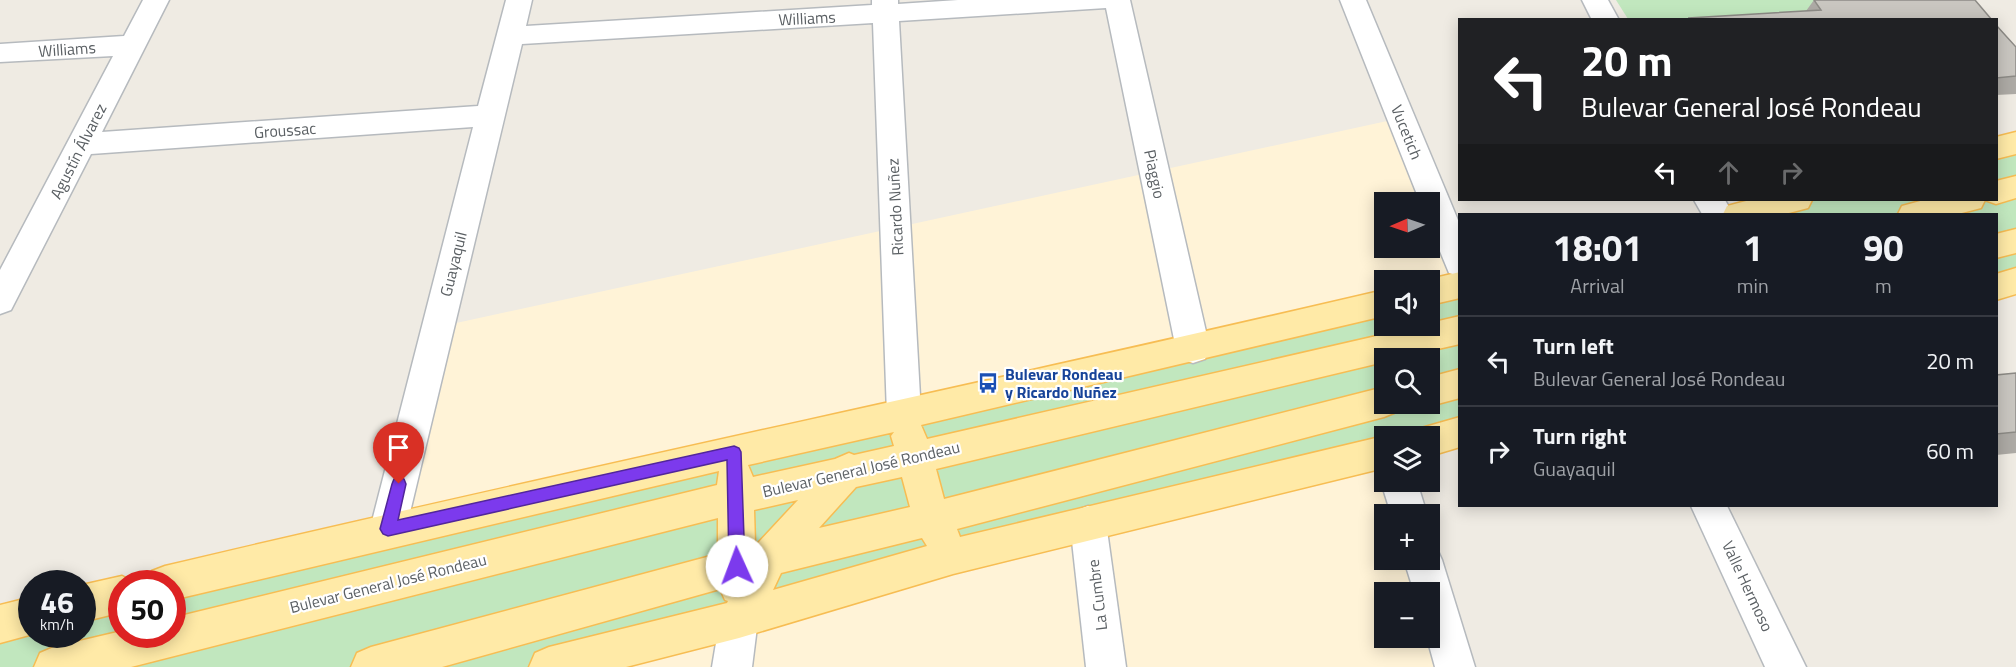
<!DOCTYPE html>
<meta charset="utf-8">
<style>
body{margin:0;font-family:"Titillium Web",sans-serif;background:#242831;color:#f1f3f6;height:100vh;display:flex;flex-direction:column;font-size:22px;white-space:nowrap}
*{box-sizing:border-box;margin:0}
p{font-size:20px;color:#9ea1a6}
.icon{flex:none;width:33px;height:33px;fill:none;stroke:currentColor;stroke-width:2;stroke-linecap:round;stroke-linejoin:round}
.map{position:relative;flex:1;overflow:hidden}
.side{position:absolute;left:1458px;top:213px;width:540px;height:294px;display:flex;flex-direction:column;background:#171b24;border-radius:0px;box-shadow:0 3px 15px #0003}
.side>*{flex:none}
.banner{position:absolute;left:1458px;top:18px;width:540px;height:183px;border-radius:0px;box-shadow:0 3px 15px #0003;background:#202124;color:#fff;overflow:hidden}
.needle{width:39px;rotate:268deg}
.tools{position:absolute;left:1374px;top:192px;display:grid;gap:12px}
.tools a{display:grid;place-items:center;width:66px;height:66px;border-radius:0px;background:#171b24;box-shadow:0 3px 15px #0003;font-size:30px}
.speed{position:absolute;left:18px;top:570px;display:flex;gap:12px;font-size:30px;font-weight:700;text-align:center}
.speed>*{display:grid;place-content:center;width:78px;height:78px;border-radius:50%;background:#171b24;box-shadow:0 3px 15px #0003;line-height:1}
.speed small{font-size:15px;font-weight:400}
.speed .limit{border:9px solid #d22;background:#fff;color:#111}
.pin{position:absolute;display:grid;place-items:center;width:51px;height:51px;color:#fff;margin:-62px -26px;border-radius:50% 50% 50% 0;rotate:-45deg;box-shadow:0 0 6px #0007}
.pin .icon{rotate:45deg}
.me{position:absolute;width:66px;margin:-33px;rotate:358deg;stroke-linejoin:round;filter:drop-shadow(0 0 4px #0008)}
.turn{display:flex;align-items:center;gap:21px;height:126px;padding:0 24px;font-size:27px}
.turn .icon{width:78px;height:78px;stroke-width:2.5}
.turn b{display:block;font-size:42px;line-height:51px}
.lanes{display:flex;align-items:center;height:57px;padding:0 24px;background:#0003;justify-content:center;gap:30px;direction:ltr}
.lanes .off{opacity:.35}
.eta{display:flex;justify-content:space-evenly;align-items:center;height:102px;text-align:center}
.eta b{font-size:36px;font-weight:700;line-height:42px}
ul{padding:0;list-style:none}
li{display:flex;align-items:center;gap:18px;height:90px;padding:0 24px;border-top:2px solid #363941}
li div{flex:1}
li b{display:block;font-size:22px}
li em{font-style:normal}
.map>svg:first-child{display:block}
</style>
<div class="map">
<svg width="2016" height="667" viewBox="0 0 2016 667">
<rect width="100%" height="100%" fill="#efebe3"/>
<path fill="#fff3d7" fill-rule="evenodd" d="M 1401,118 L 1459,264 L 1430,358 L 1384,358 L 1384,482 L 1397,482 L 1404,514 L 1384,514 L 1384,560 L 1414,560 L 1421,592 L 1384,592 L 1384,638 L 1430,638 L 1430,629 L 1438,667 L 0,667 L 0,625 L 32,634 L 172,634 L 388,529 L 438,327 ZM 1384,202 L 1430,202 L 1430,248 L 1384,248 ZM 1384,280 L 1430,280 L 1430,326 L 1384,326 Z"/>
<g fill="#c1e7be" fill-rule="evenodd">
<polygon points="1616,0 1942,0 1958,19 1628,19"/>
<polygon points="2016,143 2016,281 1997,287 1996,214 1738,214 1797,200 1996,200 1997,148"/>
<path d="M 1459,285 L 1459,432 L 1430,440 L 1430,436 L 1384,436 L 1384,452 L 953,556 L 549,667 L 0,667 L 0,624 L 31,616 L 32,634 L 82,634 L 83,604 L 121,594 L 122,634 L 172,634 L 172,584 L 1384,303 L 1384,326 L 1430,326 L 1430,292 ZM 1384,358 L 1430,358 L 1430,404 L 1384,404 Z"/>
</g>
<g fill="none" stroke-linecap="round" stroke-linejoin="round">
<g stroke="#b6babe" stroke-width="3">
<g id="minor">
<polygon points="143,0 169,0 102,132 478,106 506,0 532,0 526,26 872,5 872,0 898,0 898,4 958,0 1130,0 1210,349 1205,359 1193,363 1181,359 1176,349 1106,8 899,21 921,414 916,425 904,429 892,425 887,414 873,23 522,44 406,529 401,541 388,546 375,541 370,529 473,127 91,154 11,310 0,314 0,270 113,56 0,62 0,44 124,36"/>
<polygon points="1340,0 1366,0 1460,225 1460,276 1449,273 1430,227 1430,202 1420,202"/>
<polygon points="1582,0 1608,0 1619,20 1592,20"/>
<polygon points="1694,200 1725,200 1733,214 1702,214"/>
<polygon points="1384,474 1384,482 1417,482 1427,514 1391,514 1381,482"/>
<polygon points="1088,506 1101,511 1106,523 1126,667 1086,667 1070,523 1075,511"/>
<polygon points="1691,506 1727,506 1806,667 1765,667"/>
<polygon points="1430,545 1436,547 1442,560 1475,667 1435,667 1427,638 1430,638 1430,592 1414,592 1404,560 1430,560"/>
<polygon points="739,600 753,606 758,619 752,667 712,667 720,619 725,606"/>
</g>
</g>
<g stroke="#f7bd53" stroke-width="3">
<g id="major">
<polygon points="2016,132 2016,154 1996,159 1996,137"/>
<polygon points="2016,176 2016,198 1996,204 1985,200 1981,208 1958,214 1898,214 1902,206 1924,200 1996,200 1996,181"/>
<polygon points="1750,200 1812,200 1808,208 1785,214 1723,214 1727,206"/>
<polygon points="2016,229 2016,253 1996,258 1996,234"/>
<polygon points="2016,268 2016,294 1996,300 1996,274"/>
<polygon points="1460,272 1460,298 1430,305 1430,280 1426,280"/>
<path d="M 1384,290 L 1384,316 L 921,425 L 927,439 L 1420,326 L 1430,326 L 1430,323 L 1460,316 L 1460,344 L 1398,358 L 1384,358 L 1384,362 L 936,469 L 944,499 L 1384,387 L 1384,404 L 1400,404 L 1396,412 L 1384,417 L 957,529 L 960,537 L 1384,436 L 1384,468 L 953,574 L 739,638 L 626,667 L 529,667 L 535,653 L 549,647 L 727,603 L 728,601 L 725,600 L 720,589 L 442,667 L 351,667 L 357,653 L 371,647 L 718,554 L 718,518 L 131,667 L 34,667 L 40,653 L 54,647 L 122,631 L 122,634 L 172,634 L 172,618 L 717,485 L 719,471 L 172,600 L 172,584 L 146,584 L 152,571 L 165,566 C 570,470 978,385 1384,290 ZM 894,432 L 891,436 L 894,446 L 854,455 L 849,453 L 835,459 L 753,477 L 748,465 ZM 902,477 L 910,507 L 819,528 L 856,487 ZM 798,500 L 758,543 L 755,544 L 754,510 ZM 922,538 L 927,546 L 773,590 L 781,573 Z"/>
<polygon points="1460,369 1460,398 1430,406 1424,404 1430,404 1430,377"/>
<polygon points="1460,417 1460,447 1430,456 1430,436 1414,436 1418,429"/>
<polygon points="122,576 137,584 122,584 122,612 82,622 82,585"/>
<polygon points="32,597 33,634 0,643 0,605"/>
</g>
</g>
<use href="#minor" fill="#fff" fill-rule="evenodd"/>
<use href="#major" fill="#ffeaa7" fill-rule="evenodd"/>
</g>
<g fill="#adaaa5">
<polygon points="1814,0 1992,20 1688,20 1689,18 1806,11"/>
<polygon points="1996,25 2016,47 2016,94 1996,95"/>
<polygon points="2016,373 2016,453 1996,455 1996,375"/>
</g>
<g fill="#c9c6c0" stroke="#8d8b86" stroke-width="1.5">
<polygon points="1814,0 1975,0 1992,20 1690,20 1689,18 1821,10"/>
<polygon points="1996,25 2016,47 2016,76 1996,78"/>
<polygon points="2016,373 2016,432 1996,434 1996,375"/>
</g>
<polygon fill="#7c3aed" stroke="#51269a" stroke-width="1.5" points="734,446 739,448 741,452 745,566 743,572 737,574 732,572 729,566 727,460 388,536 383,534 380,529 392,484 394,479 399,477 404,479 406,484 398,520"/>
<defs>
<g id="bus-bare" transform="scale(1.62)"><path d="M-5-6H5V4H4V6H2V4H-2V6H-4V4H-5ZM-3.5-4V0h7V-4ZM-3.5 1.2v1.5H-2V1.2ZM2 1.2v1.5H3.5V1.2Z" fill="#1a4fb4" stroke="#fff" stroke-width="2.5" paint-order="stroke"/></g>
</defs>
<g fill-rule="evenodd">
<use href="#bus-bare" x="988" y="383"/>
</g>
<g text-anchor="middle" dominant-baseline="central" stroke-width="4.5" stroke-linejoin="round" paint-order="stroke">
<g font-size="16" fill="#5b6064" stroke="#fff">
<text transform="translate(807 18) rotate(-3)">Williams</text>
<text transform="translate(67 49) rotate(-4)">Williams</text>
<text transform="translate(285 130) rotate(-4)">Groussac</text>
<text transform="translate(1407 132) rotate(68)">Vucetich</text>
<text transform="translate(78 151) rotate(-63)">Agustín Álvarez</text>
<text transform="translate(1155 174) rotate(78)">Piaggio</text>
<text transform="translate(895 207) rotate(-93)">Ricardo Nuñez</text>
<text transform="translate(453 264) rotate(-76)">Guayaquil</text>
<text transform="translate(861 469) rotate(-13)">Bulevar General José Rondeau</text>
<text transform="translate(388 583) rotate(-14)">Bulevar General José Rondeau</text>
<text transform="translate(1748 586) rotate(65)">Valle Hermoso</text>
<text transform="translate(1097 595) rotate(-97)">La Cumbre</text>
</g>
<g font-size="16" font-weight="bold" fill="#164399" stroke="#fff" text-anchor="start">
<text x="1005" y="374">Bulevar Rondeau<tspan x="1005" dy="18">y Ricardo Nuñez</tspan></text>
</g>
</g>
</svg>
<div class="tools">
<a><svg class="needle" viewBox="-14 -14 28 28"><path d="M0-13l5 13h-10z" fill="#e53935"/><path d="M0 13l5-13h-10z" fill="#9ea1a6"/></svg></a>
<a><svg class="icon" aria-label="sound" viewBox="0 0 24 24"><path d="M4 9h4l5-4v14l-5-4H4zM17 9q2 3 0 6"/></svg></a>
<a><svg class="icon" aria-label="search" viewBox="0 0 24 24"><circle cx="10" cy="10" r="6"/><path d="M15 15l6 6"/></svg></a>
<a><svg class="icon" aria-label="layers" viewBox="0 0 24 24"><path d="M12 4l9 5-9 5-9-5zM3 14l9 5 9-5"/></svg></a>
<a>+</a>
<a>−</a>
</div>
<div class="speed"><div>46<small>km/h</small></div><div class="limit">50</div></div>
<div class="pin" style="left:399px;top:484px;background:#d93025"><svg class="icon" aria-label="arrive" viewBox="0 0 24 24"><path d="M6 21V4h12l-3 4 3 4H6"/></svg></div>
<svg class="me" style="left:737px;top:566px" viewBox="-20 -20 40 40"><circle r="19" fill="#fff"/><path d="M0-13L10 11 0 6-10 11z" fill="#7c3aed"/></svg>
<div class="banner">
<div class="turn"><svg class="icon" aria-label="left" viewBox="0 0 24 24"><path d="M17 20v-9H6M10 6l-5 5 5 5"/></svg><div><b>20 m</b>Bulevar General José Rondeau</div></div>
<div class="lanes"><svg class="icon" aria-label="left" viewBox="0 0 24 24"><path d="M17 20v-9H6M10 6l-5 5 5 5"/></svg><svg class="icon off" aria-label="ahead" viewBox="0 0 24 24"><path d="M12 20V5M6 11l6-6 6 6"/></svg><svg class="icon off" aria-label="right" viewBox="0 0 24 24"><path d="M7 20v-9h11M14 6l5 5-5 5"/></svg></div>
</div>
<section class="side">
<div class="eta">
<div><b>18:01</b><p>Arrival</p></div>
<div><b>1</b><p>min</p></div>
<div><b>90</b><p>m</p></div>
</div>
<ul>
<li><svg class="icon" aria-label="left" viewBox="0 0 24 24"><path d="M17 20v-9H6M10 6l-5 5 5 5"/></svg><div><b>Turn left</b><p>Bulevar General José Rondeau</p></div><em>20 m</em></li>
<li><svg class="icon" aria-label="right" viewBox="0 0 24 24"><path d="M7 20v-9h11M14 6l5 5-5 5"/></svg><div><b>Turn right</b><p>Guayaquil</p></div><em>60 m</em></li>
</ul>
</section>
</div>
